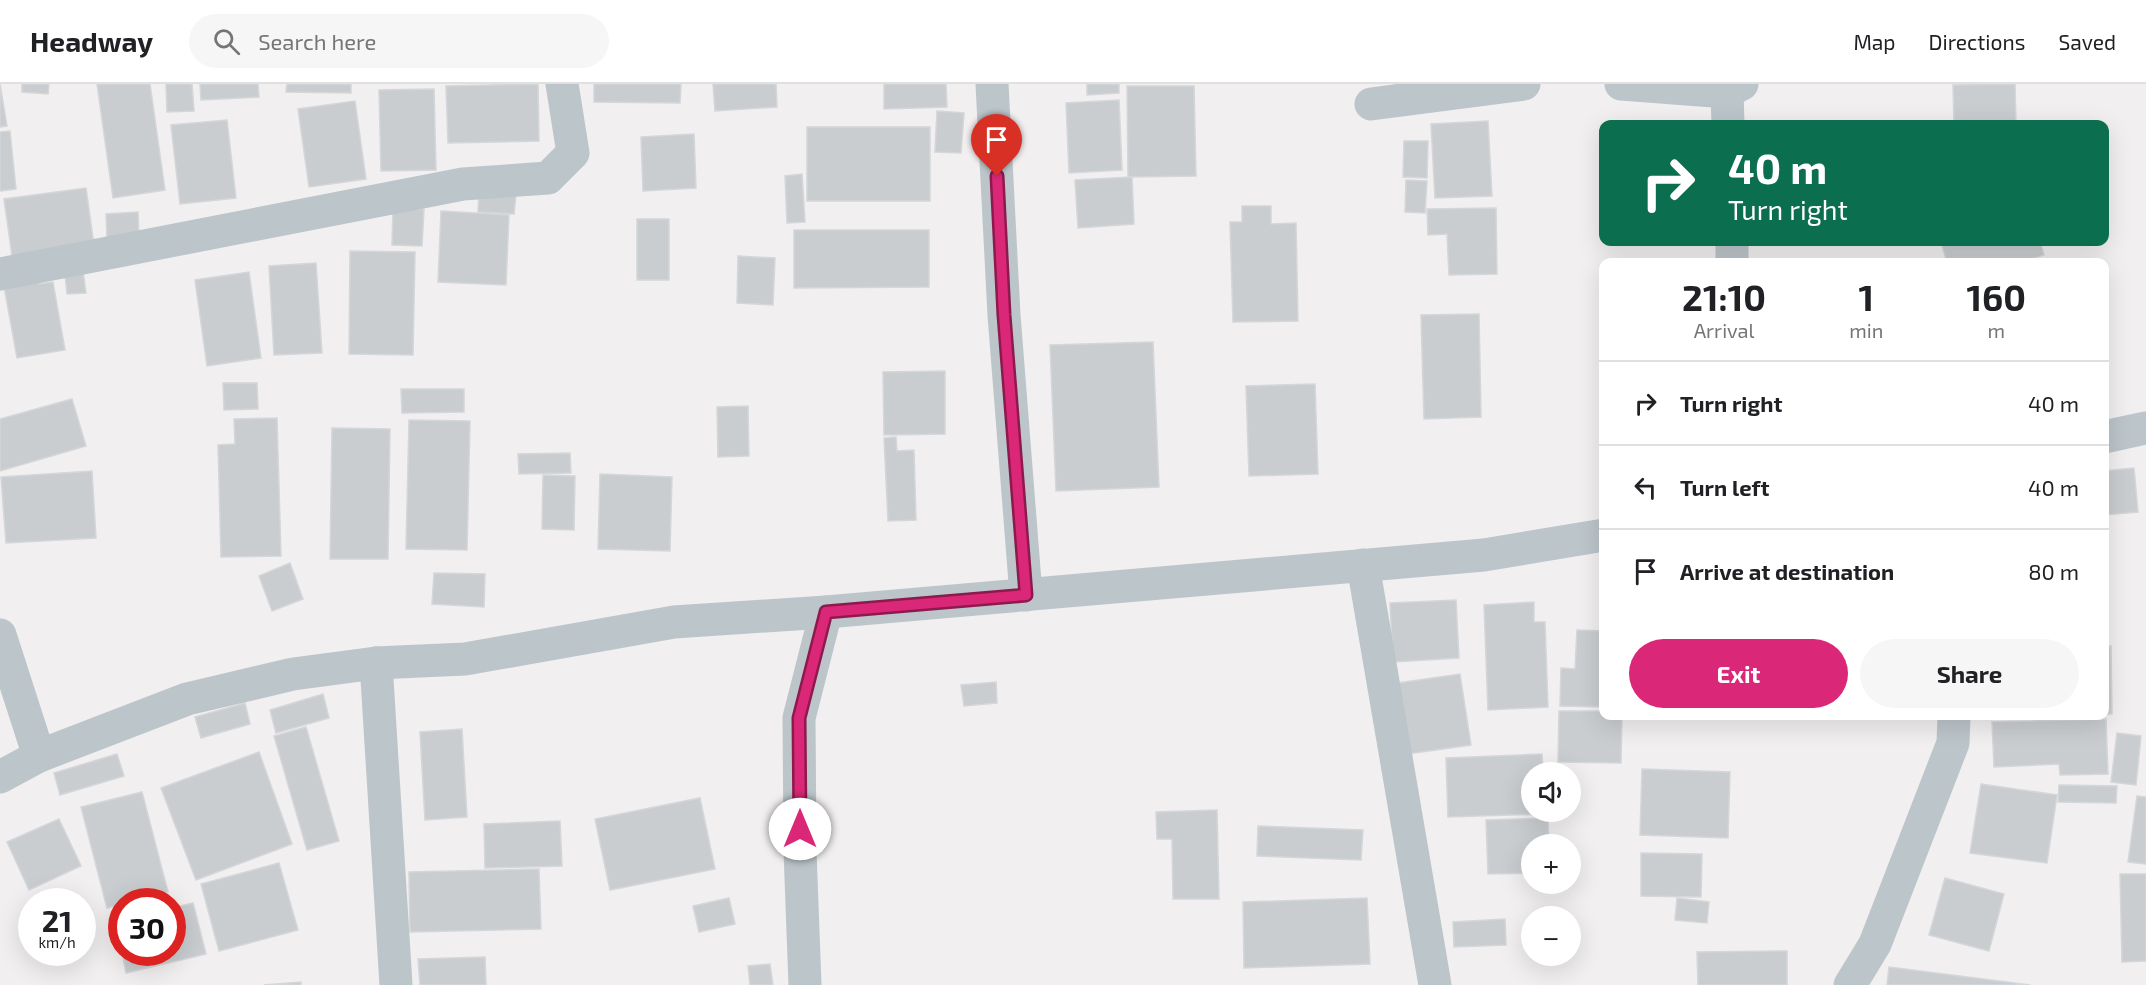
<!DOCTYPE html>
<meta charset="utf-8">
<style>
body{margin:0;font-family:"Exo 2",sans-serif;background:#f6f6f6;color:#202124;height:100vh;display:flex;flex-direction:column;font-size:22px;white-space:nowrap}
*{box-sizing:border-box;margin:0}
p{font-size:20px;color:#757577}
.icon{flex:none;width:33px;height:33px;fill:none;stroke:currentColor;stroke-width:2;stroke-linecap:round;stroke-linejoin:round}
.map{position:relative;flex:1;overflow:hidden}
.panel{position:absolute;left:1599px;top:174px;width:510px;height:462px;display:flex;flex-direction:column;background:#fff;border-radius:12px;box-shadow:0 6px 24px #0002}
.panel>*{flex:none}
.top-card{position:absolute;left:1599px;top:36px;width:510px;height:126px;border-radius:12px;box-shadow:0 6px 24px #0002;background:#0b6e4f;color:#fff;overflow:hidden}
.tools{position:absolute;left:1521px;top:678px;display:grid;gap:12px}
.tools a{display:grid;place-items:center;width:60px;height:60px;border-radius:50%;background:#fff;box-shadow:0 6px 24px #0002;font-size:30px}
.speed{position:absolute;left:18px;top:804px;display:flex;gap:12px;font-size:30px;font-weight:700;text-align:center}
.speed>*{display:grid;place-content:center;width:78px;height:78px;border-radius:50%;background:#fff;box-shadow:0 6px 24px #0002;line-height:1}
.speed small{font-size:15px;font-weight:400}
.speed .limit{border:9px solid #d22;background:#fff;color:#111}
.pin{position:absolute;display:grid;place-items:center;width:51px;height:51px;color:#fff;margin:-62px -26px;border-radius:50% 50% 50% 0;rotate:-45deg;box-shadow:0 0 6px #0007}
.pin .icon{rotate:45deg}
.me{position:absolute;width:66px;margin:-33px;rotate:0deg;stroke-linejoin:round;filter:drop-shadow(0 0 4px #0008)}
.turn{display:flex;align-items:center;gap:21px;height:126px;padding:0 30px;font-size:27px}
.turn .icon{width:78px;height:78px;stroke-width:2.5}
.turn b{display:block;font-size:42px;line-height:51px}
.eta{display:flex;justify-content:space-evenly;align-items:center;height:102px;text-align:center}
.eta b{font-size:36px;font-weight:700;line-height:42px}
.cta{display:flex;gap:12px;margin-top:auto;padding:12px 30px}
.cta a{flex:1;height:69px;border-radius:36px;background:#db2777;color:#fff;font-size:24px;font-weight:700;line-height:69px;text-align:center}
.cta a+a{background:#f6f6f6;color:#202124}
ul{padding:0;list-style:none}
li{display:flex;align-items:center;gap:18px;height:84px;padding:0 30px;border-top:2px solid #e0e0e0}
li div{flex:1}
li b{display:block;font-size:22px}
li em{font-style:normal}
header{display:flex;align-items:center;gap:36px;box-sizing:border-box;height:84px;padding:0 30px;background:#fff;border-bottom:2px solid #e0e0e0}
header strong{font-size:28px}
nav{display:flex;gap:33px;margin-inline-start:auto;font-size:21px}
.search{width:420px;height:54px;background:#f6f6f6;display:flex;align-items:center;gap:15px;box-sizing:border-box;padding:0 21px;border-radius:33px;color:#757577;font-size:22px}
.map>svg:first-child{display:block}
</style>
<header>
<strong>Headway</strong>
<div class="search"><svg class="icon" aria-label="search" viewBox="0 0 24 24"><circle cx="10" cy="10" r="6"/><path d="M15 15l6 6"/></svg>Search here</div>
<nav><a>Map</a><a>Directions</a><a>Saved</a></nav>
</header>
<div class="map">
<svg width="2146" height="901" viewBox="0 0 2146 901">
<rect width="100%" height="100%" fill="#f1efef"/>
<g fill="#c9cdd0" stroke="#d4d6d9" stroke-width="1.5">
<polygon points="0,0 7,42 0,43"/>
<polygon points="22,0 49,0 48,10 22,8"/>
<polygon points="97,0 150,0 165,106 113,114"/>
<polygon points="166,0 192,0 194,27 167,28"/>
<polygon points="200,0 258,0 259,13 201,16"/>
<polygon points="287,0 351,0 351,9 286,8"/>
<polygon points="538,0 539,57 448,59 446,2"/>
<polygon points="594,0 681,0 680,19 594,18"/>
<polygon points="713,0 776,0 777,23 715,27"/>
<polygon points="884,0 946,0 947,23 884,25"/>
<polygon points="1087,0 1119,0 1119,9 1087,11"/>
<polygon points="2015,0 2016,40 1954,40 1953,1"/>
<polygon points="1127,2 1194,2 1196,92 1128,93"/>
<polygon points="434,5 436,86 381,87 379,6"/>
<polygon points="1119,16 1122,86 1069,89 1066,19"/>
<polygon points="355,17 366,95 309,103 298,25"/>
<polygon points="937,27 964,29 961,69 935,68"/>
<polygon points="227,36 236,114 180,120 171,41"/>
<polygon points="1488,37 1492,112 1435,114 1431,40"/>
<rect x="807" y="43" width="123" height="74"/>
<polygon points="10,47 16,105 0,107 0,48"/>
<polygon points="694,50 696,104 643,107 641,53"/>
<polygon points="1404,57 1428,57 1427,94 1403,93"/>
<polygon points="802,90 805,138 787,139 785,92"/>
<polygon points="1132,93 1134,140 1078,144 1075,96"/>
<polygon points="1406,96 1427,97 1425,129 1405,128"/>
<polygon points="86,104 94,161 12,172 4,115"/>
<polygon points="479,109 516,111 514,130 478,128"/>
<polygon points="1242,122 1271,122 1271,140 1296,139 1298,237 1233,238 1230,138 1242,138"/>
<polygon points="393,124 424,125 422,162 392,161"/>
<polygon points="1496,124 1497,190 1449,191 1447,150 1428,151 1427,125"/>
<polygon points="441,127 509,131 506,201 438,198"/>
<polygon points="138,128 139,153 107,155 106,130"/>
<rect x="637" y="135" width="32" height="61"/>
<polygon points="794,146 929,146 929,203 794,204"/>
<polygon points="1941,158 2040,158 2044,171 2018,178 1947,178"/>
<polygon points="350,167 415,168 413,271 349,270"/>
<polygon points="738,172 775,174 773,221 737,219"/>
<polygon points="82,179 86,209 67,210 64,181"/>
<polygon points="316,179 322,269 274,271 269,182"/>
<polygon points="249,188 261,274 207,282 195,196"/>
<polygon points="38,191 39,200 53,198 65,266 17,274 3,197"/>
<polygon points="1479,230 1481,333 1424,335 1421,231"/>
<polygon points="1153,258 1159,403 1056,407 1050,261"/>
<polygon points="945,287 945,350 884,351 883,288"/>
<polygon points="223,299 257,299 258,325 224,326"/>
<polygon points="1315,300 1318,390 1249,392 1246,302"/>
<polygon points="401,305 464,305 464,328 402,329"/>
<polygon points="72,315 86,362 0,387 0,335"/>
<polygon points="748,322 749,372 718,373 717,323"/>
<polygon points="277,334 281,472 221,473 218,361 235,360 234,335"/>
<polygon points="409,336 470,337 467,466 406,465"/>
<polygon points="332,344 390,345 388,475 330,475"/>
<polygon points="896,353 897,367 914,366 916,436 888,437 884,354"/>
<polygon points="570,369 571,389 519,390 518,370"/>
<polygon points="2134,384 2138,428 2104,431 2104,387"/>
<polygon points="92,387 96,454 6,459 1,393"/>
<polygon points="600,390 672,393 670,467 598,465"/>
<polygon points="543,391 575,392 574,446 542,445"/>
<polygon points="290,479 303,515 272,527 259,492"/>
<polygon points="434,489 485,490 484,523 432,520"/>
<polygon points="1456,516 1459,574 1393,578 1390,519"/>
<polygon points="1534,518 1534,538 1545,538 1548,623 1488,626 1484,521"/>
<polygon points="1577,546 1604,547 1604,623 1560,622 1561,584 1575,585"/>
<polygon points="2104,562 2111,562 2112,630 2104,630"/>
<polygon points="1460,590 1471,661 1408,670 1398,599"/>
<polygon points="996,598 997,619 964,622 961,601"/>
<polygon points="323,610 329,634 276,649 270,626"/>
<polygon points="245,619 250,640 201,654 195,633"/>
<polygon points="1559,627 1604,627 1604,632 1622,632 1621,679 1558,678"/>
<polygon points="2106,635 2108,690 2060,691 2059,680 1994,683 1992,638"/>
<polygon points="306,643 339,757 307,766 274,652"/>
<polygon points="462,645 467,733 425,736 420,648"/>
<polygon points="2117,649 2141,652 2136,701 2111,698"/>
<polygon points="259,668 292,760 196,796 161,704"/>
<polygon points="117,670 124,692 60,711 54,689"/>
<polygon points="1542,670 1543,688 1532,688 1532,728 1545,728 1545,730 1448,733 1446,674"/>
<polygon points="1642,685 1730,688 1728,754 1640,751"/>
<polygon points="1981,700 2057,711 2047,779 1970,769"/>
<polygon points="2059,701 2117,702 2116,719 2058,718"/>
<polygon points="142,708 168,808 131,818 122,818 122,820 107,824 81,723"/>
<polygon points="2137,712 2146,713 2146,780 2128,778"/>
<polygon points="700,714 715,785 610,806 595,735"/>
<polygon points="1217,726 1219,815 1173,815 1172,755 1157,755 1156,728"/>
<polygon points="1548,734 1549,760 1532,760 1532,789 1488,790 1486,736"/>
<polygon points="59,735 81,782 29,806 7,758"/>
<polygon points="560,737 562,782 485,784 484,740"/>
<polygon points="1258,742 1363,746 1361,776 1257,772"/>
<polygon points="1641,769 1702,770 1701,813 1641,812"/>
<polygon points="279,779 298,846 219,867 201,800"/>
<polygon points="539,785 541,845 410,848 409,788"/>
<polygon points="2120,790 2146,790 2146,877 2122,878"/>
<polygon points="1945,794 2004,810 1989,867 1929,851"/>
<polygon points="729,814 735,840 699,848 693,822"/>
<polygon points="1367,814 1370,880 1244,884 1243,818"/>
<polygon points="1677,814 1709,818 1707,839 1675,836"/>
<polygon points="193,819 206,870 126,889 122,868 172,868 172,824"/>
<polygon points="1505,835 1506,861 1454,863 1453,838"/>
<polygon points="122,836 122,868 114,838"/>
<polygon points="1787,867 1787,901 1698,901 1697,868"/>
<polygon points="485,873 486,901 420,901 418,875"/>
<polygon points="770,880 773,901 750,901 748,882"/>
<polygon points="1889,883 2030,901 1887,901"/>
<polygon points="301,898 301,901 264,901"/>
</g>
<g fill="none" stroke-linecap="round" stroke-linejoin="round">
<g stroke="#bcc5ca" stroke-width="33">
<polyline points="992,0 1004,231 1026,511"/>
<polyline points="1621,0 1727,8 1742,0"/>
<polyline points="1727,8 1728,40"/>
<polyline points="1371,20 1524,0"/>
<polyline points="1732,158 1732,178"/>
<polyline points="0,190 463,100 548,94 573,69 562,0"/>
<polyline points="2104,353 2146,344"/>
<polyline points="1363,481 1435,901"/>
<polyline points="0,551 39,672"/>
<polyline points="376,579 396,901"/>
<polyline points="0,693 39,672 187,615 293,590 376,579 465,575 674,538 826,528 1484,471 1604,451"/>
<polyline points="805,901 800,767 799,634 826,528"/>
<polyline points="1850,901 1875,860 1953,659 1954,632"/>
</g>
</g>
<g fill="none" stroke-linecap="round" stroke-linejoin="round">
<g stroke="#8e194d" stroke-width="15">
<polyline id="route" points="800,745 799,634 826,528 1026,511 1004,231 997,92"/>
</g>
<use href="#route" stroke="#db2777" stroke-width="10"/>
</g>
</svg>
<div class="tools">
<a><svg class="icon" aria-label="sound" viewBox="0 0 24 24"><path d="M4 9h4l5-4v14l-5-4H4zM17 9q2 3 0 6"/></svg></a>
<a>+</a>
<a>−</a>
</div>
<div class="speed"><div>21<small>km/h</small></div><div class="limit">30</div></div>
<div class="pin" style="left:997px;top:92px;background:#d93025"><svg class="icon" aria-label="arrive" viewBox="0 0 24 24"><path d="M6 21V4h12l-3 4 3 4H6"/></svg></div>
<svg class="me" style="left:800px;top:745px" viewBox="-20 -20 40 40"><circle r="19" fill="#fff"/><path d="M0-13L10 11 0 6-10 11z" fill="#db2777"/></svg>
<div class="top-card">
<div class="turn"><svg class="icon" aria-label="right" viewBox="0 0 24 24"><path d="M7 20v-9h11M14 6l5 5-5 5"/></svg><div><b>40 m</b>Turn right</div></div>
</div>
<section class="panel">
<div class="eta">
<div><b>21:10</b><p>Arrival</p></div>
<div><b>1</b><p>min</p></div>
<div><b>160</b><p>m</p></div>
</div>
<ul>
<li><svg class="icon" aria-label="right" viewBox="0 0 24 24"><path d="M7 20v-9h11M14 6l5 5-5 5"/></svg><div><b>Turn right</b></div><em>40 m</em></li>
<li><svg class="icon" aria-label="left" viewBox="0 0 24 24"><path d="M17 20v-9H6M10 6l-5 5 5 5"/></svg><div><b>Turn left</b></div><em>40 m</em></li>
<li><svg class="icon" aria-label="arrive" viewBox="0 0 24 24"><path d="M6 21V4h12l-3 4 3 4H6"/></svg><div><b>Arrive at destination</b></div><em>80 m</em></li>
</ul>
<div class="cta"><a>Exit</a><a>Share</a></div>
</section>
</div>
